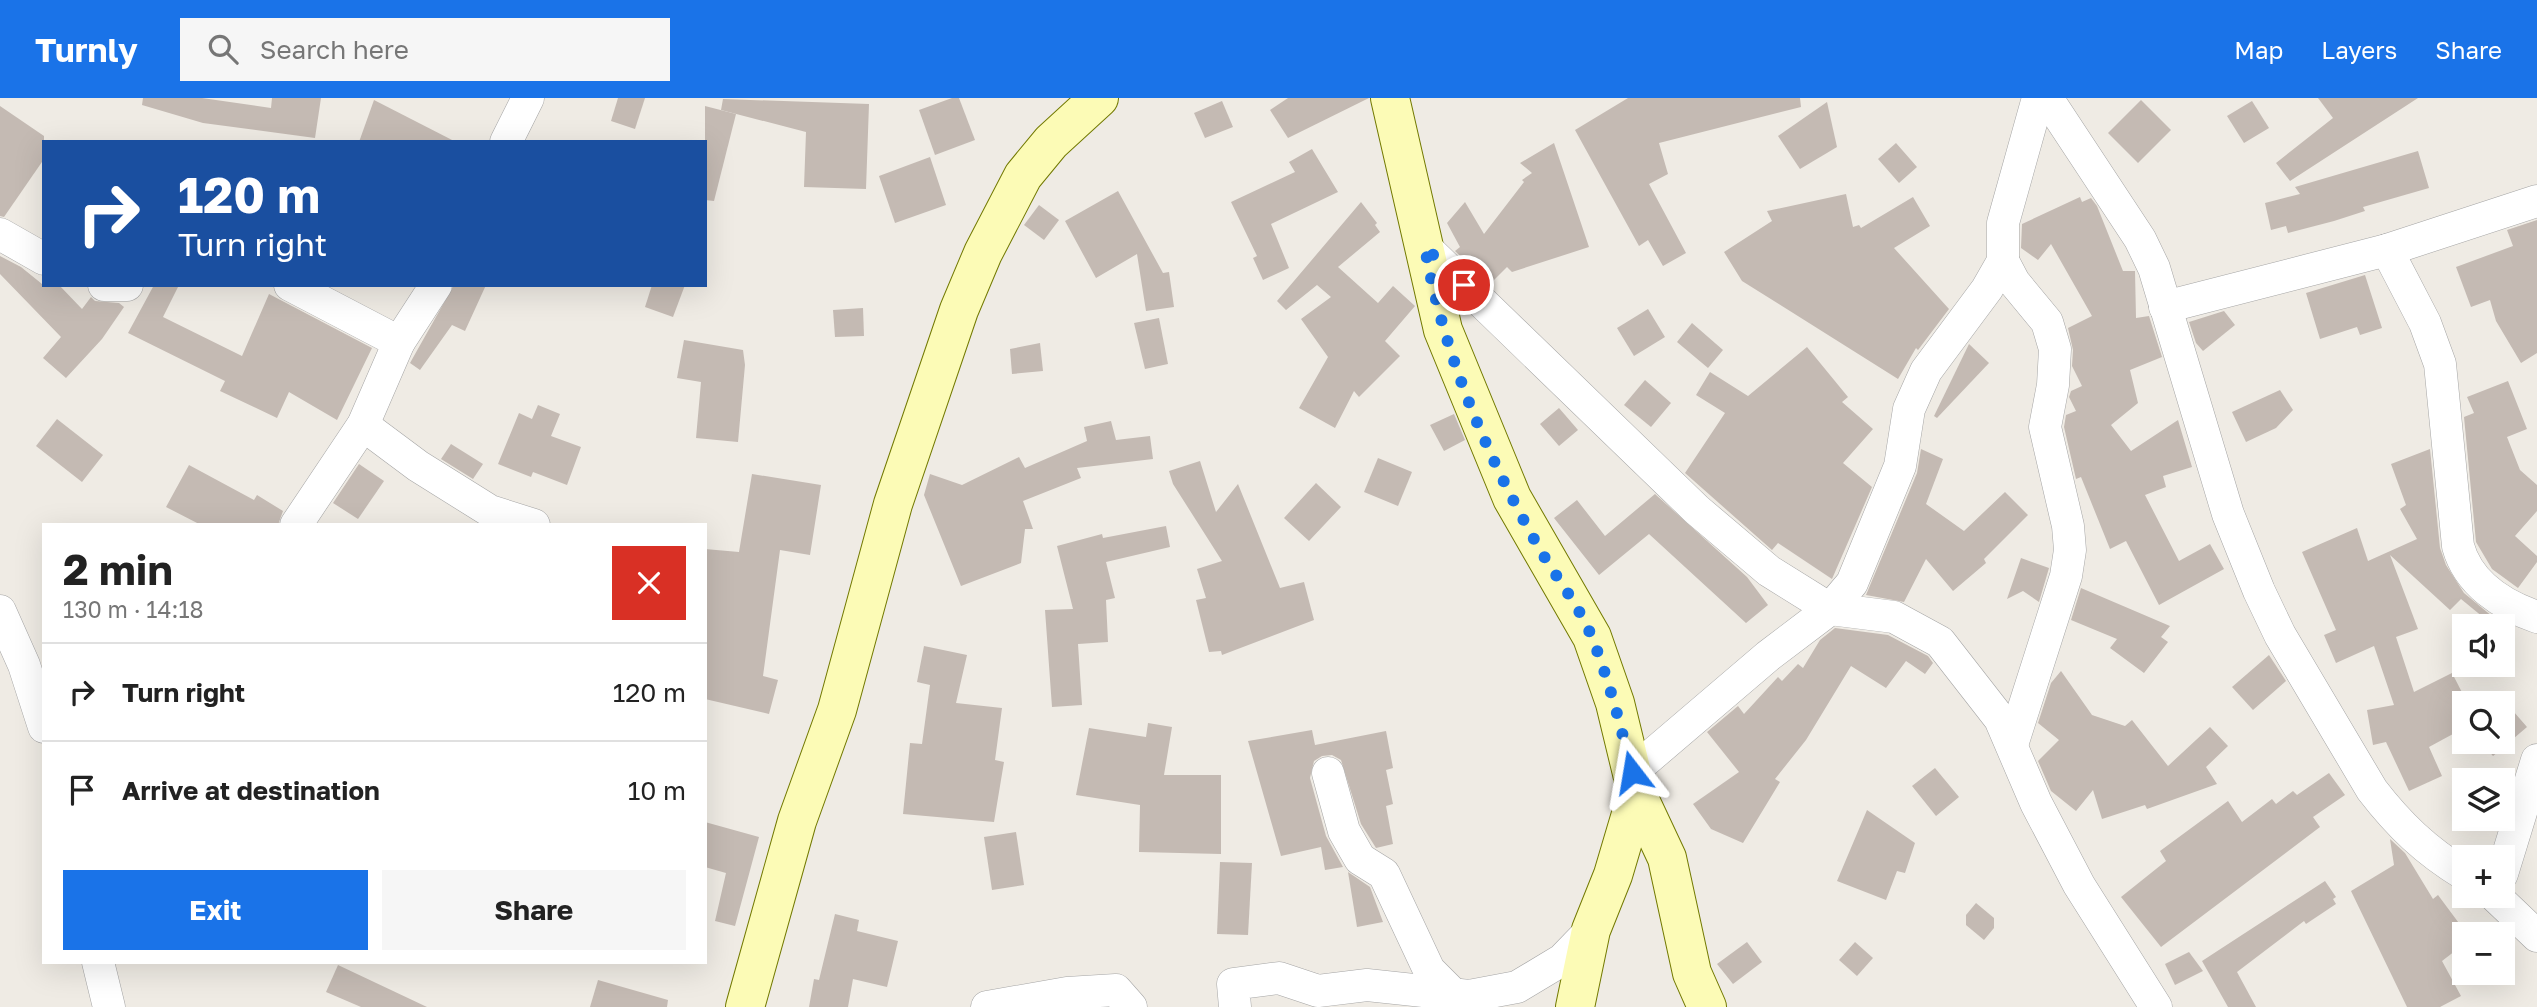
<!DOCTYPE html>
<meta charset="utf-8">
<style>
body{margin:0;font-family:"Golos Text",sans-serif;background:#f6f6f6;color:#222;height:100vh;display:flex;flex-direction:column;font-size:26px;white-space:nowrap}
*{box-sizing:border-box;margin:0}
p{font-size:23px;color:#767676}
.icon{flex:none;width:38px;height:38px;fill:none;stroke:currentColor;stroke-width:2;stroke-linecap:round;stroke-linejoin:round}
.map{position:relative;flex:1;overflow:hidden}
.panel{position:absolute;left:42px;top:425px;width:665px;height:441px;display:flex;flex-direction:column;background:#fff;border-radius:0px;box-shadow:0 7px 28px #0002}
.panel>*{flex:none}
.top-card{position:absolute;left:42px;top:42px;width:665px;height:147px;border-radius:0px;box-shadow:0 7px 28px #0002;background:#1a4fa0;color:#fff;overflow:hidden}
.controls{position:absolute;left:2452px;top:516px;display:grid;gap:14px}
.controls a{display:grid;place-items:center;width:63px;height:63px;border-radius:0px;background:#fff;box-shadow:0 7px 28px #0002;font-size:35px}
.pin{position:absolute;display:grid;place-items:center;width:60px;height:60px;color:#fff;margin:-30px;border:4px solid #fff;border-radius:50%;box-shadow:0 2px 7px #0007}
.me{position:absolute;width:77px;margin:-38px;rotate:346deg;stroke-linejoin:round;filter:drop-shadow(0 0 5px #0008)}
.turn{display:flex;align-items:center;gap:24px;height:147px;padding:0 21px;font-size:32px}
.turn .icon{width:91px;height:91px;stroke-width:2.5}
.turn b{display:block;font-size:49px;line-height:60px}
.round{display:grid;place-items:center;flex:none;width:74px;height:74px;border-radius:0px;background:#f6f6f6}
.overview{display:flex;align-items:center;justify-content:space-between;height:119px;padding:0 21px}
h1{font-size:42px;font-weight:700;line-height:52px}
.action{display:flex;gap:14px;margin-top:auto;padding:14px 21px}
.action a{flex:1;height:80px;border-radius:0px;background:#1a73e8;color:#fff;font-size:28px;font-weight:700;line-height:80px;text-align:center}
.action a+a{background:#f6f6f6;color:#222}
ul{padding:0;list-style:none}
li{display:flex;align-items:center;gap:21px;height:98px;padding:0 21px;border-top:2px solid #e0e0e0}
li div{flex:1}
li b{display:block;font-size:26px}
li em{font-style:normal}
header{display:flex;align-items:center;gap:42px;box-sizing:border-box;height:98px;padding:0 35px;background:#1a73e8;color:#fff}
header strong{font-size:33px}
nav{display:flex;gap:38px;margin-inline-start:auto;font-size:24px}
.search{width:490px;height:63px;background:#f6f6f6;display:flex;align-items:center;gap:18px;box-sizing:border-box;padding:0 24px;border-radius:0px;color:#767676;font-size:26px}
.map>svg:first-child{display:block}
</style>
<header>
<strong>Turnly</strong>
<div class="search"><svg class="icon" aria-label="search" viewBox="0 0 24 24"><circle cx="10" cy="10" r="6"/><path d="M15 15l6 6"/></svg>Search here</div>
<nav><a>Map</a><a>Layers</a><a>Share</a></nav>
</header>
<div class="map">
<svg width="2537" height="909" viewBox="0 0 2537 909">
<rect width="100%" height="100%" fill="#efebe4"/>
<g fill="#c4bab3">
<polygon points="143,0 202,0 271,10 272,0 321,0 315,40 203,25 142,7"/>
<polygon points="618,0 645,0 635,31 611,23"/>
<polygon points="952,0 959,0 975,42 935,57 919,12"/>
<polygon points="1288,0 1369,0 1288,40 1270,12"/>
<polygon points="1628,0 1800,0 1801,9 1659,45 1668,76 1649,86 1686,155 1663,168 1648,142 1639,148 1575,32"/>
<polygon points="2318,0 2418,0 2290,83 2276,65 2333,20"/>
<polygon points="723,1 869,6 866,91 804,89 806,34 721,12"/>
<polygon points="374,2 456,44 359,44"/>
<polygon points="2141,2 2171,32 2138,65 2108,35"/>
<polygon points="1222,3 1233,29 1205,40 1194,15"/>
<polygon points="2252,3 2269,30 2244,45 2227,18"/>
<polygon points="1827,4 1837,49 1800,71 1778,38"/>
<polygon points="0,8 44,38 44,61 4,119 0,118"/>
<polygon points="705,8 736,16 714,103 705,102"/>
<polygon points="1554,45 1589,149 1512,174 1507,169 1490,186 1455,153 1460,149 1447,125 1465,104 1484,136 1524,84 1522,82 1532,75 1520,65"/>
<polygon points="1896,45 1917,69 1899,85 1878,61"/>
<polygon points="1312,51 1338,94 1271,126 1289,170 1263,182 1253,160 1257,158 1231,104 1295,74 1289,64"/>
<polygon points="2418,53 2429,90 2363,109 2365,113 2334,123 2288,135 2286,128 2271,132 2265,105 2300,96 2295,89"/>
<polygon points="930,59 946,107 895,125 879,78"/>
<polygon points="1118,93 1163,175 1169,174 1174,209 1146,213 1137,156 1096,180 1065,123"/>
<polygon points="1846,96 1853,129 1859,127 1861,130 1913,99 1930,128 1894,150 1949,211 1918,252 1916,250 1898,281 1742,183 1724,154 1772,123 1767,113"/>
<polygon points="2080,99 2082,104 2091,100 2097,108 2123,173 2135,173 2136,220 2149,218 2162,259 2130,272 2138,305 2111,327 2131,353 2178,322 2192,369 2163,378 2166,389 2145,397 2179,463 2210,446 2224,471 2159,507 2126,443 2110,451 2081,379 2076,381 2064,329 2066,317 2076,313 2069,299 2071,293 2082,288 2072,268 2073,252 2068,230 2092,218 2051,146 2038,162 2021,150 2022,126"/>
<polygon points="1361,104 1377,125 1375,127 1380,134 1338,169 1378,205 1393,188 1415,208 1385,243 1400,258 1359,299 1354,293 1335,330 1299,310 1328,259 1301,221 1331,199 1317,187 1286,212 1277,203"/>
<polygon points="1039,107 1059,122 1044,142 1024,127"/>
<polygon points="2537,122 2537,255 2521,265 2496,223 2490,202 2471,209 2456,169 2513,148 2507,132"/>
<polygon points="0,158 21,169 42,186 59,187 82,211 91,199 95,203 119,205 124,209 102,241 66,280 43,260 61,239 0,176"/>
<polygon points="2365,177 2382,230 2360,237 2357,229 2320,241 2306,195"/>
<polygon points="154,187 179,187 163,219 242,258 269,196 372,250 337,322 289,294 277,320 220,293 225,283 128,235"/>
<polygon points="454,187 486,187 465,233 452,227 420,272 410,265"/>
<polygon points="652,187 685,187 673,219 645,209"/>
<polygon points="863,210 864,238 835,239 833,212"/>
<polygon points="1648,211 1665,239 1634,258 1617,230"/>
<polygon points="2224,213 2235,227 2203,253 2196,245 2189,224"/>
<polygon points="1159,220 1168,266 1145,271 1134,225"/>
<polygon points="1692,225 1723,252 1708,270 1677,244"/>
<polygon points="684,242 743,252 745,267 738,344 696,340 701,284 677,280"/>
<polygon points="1040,245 1043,273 1012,276 1010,251"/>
<polygon points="1969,246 1989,265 1937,320 1934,318"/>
<polygon points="1807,249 1848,299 1842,304 1873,331 1843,365 1872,389 1832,481 1778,445 1772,452 1685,375 1725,315 1696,297 1710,274 1748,298"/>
<polygon points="1645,282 1671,305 1651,329 1624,307"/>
<polygon points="2508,283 2527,331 2507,339 2520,372 2537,387 2537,413 2515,438 2537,458 2537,464 2518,490 2492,471 2476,444 2464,319 2474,315 2467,299"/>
<polygon points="2280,292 2293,312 2276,330 2246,344 2232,314"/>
<polygon points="538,307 560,316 551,338 581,349 567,387 533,374 531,379 498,366 519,315 532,321"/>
<polygon points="1559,310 1578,332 1559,348 1540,326"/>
<polygon points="1454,316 1465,342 1444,353 1430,327"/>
<polygon points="57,321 103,357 82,384 36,348"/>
<polygon points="1111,323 1116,342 1150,338 1153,361 1077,370 1081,380 1023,403 1033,431 1025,431 1021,465 961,488 924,397 930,376 962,387 1019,359 1025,370 1087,343 1084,329"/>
<polygon points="451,346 483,366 473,381 441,361"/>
<polygon points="1921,351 1943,361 1926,406 1964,433 2005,394 2028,417 1984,461 1986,465 1953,493 1926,461 1904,504 1866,497 1917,375"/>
<polygon points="2430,351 2440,450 2446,467 2464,495 2493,519 2489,524 2461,501 2450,512 2390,457 2418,531 2396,539 2414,594 2452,575 2468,606 2464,606 2464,630 2429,649 2442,678 2409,693 2386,644 2373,647 2367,612 2394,607 2374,548 2336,565 2324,537 2336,532 2302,454 2357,430 2368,463 2417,441 2400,411 2406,407 2391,366"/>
<polygon points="1378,360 1412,374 1398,408 1364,394"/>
<polygon points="1200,363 1216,414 1238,386 1280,490 1304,484 1314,522 1222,557 1221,553 1209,554 1196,502 1206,500 1197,471 1222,463 1173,386 1169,373"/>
<polygon points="359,366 384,383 358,421 333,405"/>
<polygon points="189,367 254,402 257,397 283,413 278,427 201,427 166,409"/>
<polygon points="752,376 821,387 810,457 780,452 763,578 778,582 769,616 705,601 705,451 739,454"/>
<polygon points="1316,385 1341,409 1309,443 1284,420"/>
<polygon points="1655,396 1747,479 1768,507 1746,525 1649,436 1599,477 1554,420 1577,402 1605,438"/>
<polygon points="1166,428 1170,449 1106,464 1115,500 1106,502 1108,544 1078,546 1082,607 1052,609 1045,512 1073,511 1057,448 1102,436 1103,440"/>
<polygon points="2021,460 2049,470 2039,504 2023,493 2007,501"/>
<polygon points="2081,490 2170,528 2161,539 2168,544 2144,575 2110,550 2117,541 2071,522"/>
<polygon points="1835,530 1888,537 1928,558 1933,565 1925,576 1906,563 1886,590 1851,568 1806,642 1775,681 1780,684 1743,745 1711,731 1693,706 1739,674 1707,634 1738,608 1744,616 1778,579 1782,583 1798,566 1803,570 1820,542"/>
<polygon points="924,548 967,557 956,605 1002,610 995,662 1004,664 994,724 903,716 910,645 922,646 930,587 917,584"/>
<polygon points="2269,557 2286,583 2253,612 2232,589"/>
<polygon points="2061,573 2092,617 2125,628 2132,622 2168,668 2210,629 2228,648 2206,669 2217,686 2147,711 2145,707 2102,721 2093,692 2076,713 2051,693 2038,663 2059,642 2038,625 2051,585"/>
<polygon points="2507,606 2527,629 2493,658 2481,644 2502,644 2502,610"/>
<polygon points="1148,625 1172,629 1164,677 1221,677 1221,756 1139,754 1140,707 1076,697 1089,630 1146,639"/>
<polygon points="1312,632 1315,647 1386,633 1393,670 1386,672 1393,706 1386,708 1393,746 1376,750 1361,726 1341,662 1332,657 1322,658 1314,663 1310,680 1326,738 1343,769 1325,772 1321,749 1281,758 1248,643"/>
<polygon points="1935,670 1959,699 1936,718 1912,688"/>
<polygon points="2329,675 2345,697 2313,719 2320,729 2161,849 2121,799 2166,763 2160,753 2228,703 2242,724 2272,701 2276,706 2293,693 2297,697"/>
<polygon points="1867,712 1915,745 1905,775 1897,773 1886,802 1837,783"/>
<polygon points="705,724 759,739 735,828 715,823 726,775 705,769"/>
<polygon points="1016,734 1024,787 992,792 984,739"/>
<polygon points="2390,741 2405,755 2433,801 2438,797 2467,836 2464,836 2464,846 2442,863 2461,898 2440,909 2407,909 2351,793 2394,767"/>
<polygon points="1220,764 1252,765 1248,837 1217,836"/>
<polygon points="1348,774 1370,789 1383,824 1357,829"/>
<polygon points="2325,783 2336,799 2333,801 2336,806 2306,826 2304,823 2237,874 2256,909 2228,909 2202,863"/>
<polygon points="1976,805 1994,820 1994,830 1984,842 1966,827 1966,817"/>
<polygon points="835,816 859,822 857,833 898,843 887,889 853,881 848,909 809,909 814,881 819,882"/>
<polygon points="1747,844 1762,864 1733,886 1717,866"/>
<polygon points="1855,844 1873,860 1857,878 1839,862"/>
<polygon points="2189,854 2203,873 2175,887 2165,866"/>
<polygon points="338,867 427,909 361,909 326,894"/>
<polygon points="598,882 668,902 667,909 590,909"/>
</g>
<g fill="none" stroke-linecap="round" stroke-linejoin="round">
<g stroke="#a5a5a5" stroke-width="33">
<g id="street">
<path d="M 2047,0 L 2140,141 L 2154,170 L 2228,416 L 2259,493 L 2280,537 L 2372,692 C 2399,727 2426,753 2464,776"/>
<polyline points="506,44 528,0"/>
<polyline points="0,136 44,161"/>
<polyline points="1425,149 1697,412 1769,473 1830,511 1894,519 1940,544 2000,621 2036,705 2079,787 2156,909"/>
<path d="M 2387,152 L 2425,225 L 2440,266 L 2458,448 C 2468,485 2502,507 2537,519"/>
<polyline points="2003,163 2014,184 2047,224 2055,251 2053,287 2045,329 2068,428 2070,452 2066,478 2012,647"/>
<polyline points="104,187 127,187"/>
<polyline points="290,187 399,244"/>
<polyline points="2165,209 2387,152 2537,103"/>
<polyline points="363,327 418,368 490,413 534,427"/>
<polyline points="296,427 363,327 399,244 436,187"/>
<polyline points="0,513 24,567 44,629"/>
<polyline points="1632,674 1768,558 1830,511 1852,485 1900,368 1909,311 1926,273 1987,191 2003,163 2003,125 2038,0"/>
<polyline points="1328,675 1344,733 1360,761 1384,776 1429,872 1453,896"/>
<polyline points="2502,776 2537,662"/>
<polyline points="2495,798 2537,838"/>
<polyline points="98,864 109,909"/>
<polyline points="987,909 1067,895 1116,892 1131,909"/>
<polyline points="1235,909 1233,886 1279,880 1318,893 1367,887 1469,898 1517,889 1562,862 1591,832"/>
</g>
</g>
<g stroke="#727901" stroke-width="40">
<g id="secondary">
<polyline points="1390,0 1443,232 1512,400 1592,539 1615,605 1637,696 1613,777 1591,832 1575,909"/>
<polyline points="1637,696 1667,760 1692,875 1707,909"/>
<polyline points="745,909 797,723 837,612 893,406 959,212 983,155 1023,78 1051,44 1099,0"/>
</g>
</g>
<use href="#street" stroke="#fff" stroke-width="32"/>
<use href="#secondary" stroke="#fcfbb6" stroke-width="38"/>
</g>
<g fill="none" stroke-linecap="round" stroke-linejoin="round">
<path stroke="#1a73e8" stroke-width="12" stroke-dasharray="0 21.6" d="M 1464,187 L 1425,149 C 1442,250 1484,352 1534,441 C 1552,475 1579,506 1593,542 C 1610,585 1621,630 1632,674"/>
</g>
</svg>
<div class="controls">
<a><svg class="icon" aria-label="sound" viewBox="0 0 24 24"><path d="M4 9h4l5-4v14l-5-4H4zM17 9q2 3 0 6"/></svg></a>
<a><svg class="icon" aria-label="search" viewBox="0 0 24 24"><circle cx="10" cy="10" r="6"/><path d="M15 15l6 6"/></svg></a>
<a><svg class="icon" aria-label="layers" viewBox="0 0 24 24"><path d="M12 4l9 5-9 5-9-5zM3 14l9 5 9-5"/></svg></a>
<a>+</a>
<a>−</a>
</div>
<div class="pin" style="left:1464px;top:187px;background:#d93025"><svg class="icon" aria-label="arrive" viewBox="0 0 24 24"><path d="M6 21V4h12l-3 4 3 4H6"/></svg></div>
<svg class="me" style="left:1632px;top:674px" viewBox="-20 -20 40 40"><path d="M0-17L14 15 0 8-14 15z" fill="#1a73e8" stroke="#fff" stroke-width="4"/></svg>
<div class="top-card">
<div class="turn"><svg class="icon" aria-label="right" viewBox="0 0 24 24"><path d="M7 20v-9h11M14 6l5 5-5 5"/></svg><div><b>120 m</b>Turn right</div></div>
</div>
<section class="panel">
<div class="overview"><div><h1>2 min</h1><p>130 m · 14:18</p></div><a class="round" style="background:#d93025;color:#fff"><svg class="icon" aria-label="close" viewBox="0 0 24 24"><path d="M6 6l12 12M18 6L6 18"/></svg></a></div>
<ul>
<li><svg class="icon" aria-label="right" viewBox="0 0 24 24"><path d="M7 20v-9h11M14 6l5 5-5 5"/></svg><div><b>Turn right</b></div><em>120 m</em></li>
<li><svg class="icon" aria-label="arrive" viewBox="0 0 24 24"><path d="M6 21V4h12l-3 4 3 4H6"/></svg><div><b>Arrive at destination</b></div><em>10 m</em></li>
</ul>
<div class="action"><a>Exit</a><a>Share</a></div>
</section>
</div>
